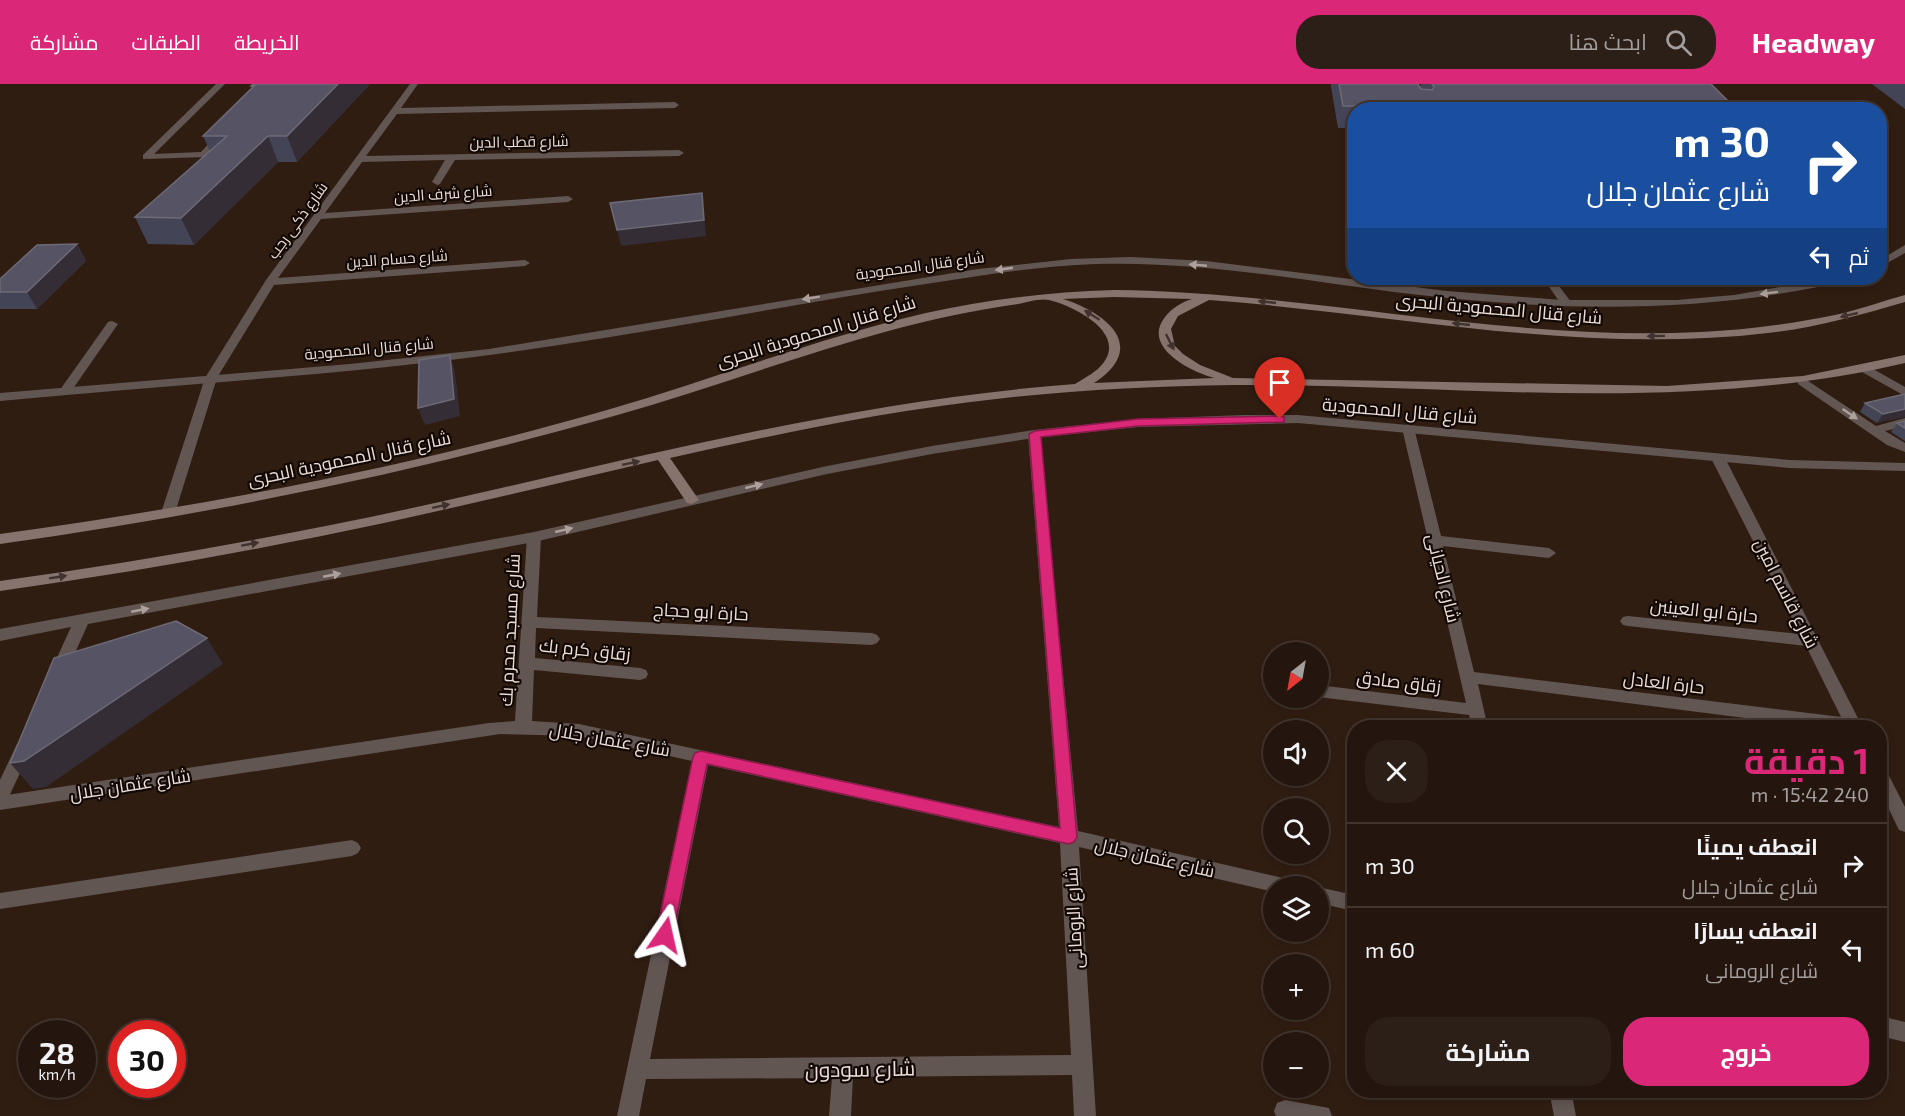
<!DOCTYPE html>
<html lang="ar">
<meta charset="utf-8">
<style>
body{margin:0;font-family:"Exo 2",Cairo,sans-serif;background:#2c1f17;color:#f1f3f6;direction:rtl;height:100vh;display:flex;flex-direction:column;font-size:22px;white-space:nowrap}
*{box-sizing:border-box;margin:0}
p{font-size:20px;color:#a39f9e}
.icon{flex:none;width:33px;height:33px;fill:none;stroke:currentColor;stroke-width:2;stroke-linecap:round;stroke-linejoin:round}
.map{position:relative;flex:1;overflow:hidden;direction:ltr}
.side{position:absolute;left:1347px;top:636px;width:540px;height:378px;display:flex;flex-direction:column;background:#24160e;border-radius:24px;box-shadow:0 3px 9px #0003,0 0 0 2px #41352e;direction:rtl}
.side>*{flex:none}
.top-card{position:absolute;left:1347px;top:18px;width:540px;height:183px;border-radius:24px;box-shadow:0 3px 9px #0003,0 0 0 2px #41352e;direction:rtl;background:#1a4fa0;color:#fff;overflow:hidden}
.needle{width:39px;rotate:211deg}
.fabs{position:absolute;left:1263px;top:558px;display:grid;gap:12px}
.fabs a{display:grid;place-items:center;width:66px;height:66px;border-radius:50%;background:#24160e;box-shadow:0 3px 9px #0003,0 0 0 2px #41352e;font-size:30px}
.speed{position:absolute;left:18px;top:936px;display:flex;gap:12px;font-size:30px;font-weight:700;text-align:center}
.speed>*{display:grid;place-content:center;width:78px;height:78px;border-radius:50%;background:#24160e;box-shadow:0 3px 9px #0003,0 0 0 2px #41352e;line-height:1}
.speed small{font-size:15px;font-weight:400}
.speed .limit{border:9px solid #d22;background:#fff;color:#111}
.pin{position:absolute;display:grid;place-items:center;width:51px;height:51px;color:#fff;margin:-62px -26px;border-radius:50% 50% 50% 0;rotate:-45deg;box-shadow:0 0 6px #0007}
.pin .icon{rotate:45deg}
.me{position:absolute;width:66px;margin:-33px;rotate:11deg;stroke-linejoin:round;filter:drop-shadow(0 0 4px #0008)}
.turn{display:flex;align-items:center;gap:21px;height:126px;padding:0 18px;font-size:27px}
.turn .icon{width:78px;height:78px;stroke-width:2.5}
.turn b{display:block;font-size:42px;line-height:51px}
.then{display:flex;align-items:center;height:57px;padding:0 18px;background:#0003;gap:12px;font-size:22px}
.round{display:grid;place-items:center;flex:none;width:63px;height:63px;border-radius:24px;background:#2c1f17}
.overview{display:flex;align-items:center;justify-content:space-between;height:102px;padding:0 18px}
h1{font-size:36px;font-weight:700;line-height:45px;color:#db2777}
.action{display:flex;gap:12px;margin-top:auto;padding:12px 18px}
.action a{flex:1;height:69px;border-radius:24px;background:#db2777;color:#fff;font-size:24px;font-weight:700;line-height:69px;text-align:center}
.action a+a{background:#2c1f17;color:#f1f3f6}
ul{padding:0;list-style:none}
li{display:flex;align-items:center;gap:18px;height:84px;padding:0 18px;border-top:2px solid #41352e}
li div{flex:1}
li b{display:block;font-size:22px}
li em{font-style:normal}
header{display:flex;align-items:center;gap:36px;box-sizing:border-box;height:84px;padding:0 30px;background:#db2777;color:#fff}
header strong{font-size:28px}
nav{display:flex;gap:33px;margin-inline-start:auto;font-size:21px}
.search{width:420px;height:54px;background:#2c1f17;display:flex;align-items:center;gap:15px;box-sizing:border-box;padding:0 21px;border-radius:24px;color:#a39f9e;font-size:22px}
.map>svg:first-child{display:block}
</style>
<header>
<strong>Headway</strong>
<div class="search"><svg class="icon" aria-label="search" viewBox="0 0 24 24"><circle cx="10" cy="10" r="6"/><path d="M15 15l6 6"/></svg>ابحث هنا</div>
<nav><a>الخريطة</a><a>الطبقات</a><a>مشاركة</a></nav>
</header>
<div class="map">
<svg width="1905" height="1032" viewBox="0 0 1905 1032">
<rect width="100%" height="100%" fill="#301d12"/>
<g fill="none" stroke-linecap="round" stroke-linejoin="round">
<g fill="#625653" fill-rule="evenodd">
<polygon points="216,0 225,0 154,70 201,68 219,49 225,49 225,53 207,73 143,75 143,71"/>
<polygon points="1543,194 1553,194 1571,218 1569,220 1561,220"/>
<polygon points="112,237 118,240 70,309 62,309 62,303 108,238"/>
<polygon points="1866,281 1905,303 1905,312 1862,288 1862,282"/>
<polygon points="211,290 217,294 175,429 168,433 163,432 161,429 205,294"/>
<polygon points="1802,293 1876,342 1905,334 1905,342 1885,347 1905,359 1905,368 1887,361 1798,300 1798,294"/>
<polygon points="352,756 358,759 361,764 358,769 352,772 0,825 0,809"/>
</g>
<g fill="#625653" fill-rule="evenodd">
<polygon points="410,0 418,0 401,24 675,18 679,21 675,24 397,30 366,72 679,66 684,69 679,72 455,76 440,100 437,101 432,98 445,76 362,78 325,129 568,112 573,115 568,118 321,135 278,194 525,176 530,179 525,182 274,201 215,297 207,297 205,294 266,196"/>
<polygon points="1408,340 1414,344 1441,452 1549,464 1556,469 1549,474 1443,462 1474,588 1841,633 1806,562 1628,542 1623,541 1620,537 1623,533 1628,532 1800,550 1711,374 1718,370 1725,374 1863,644 1823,644 1478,600 1488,644 1472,644 1469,631 1318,613 1318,601 1466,619 1402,344"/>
<path d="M 1034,346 L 1040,350 L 1078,747 L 1283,794 L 1290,796 L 1292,802 L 1274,802 L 1274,808 L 1079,763 L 1096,1032 L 1074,1032 L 1072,991 L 853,993 L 851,1032 L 829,1032 L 832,994 L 646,995 L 639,1032 L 617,1032 L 692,677 L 579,652 L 500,650 L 0,726 L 0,712 L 489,639 L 515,637 L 527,453 L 534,448 L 541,453 L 537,533 L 872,549 L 877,551 L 880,555 L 877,559 L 872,561 L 536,544 L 535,574 L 640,584 L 646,586 L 648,590 L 646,594 L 640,596 L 534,586 L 532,637 L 579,640 L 1059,743 L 1028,350 ZM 708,681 L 1060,759 L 1071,971 L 650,975 Z"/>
<polygon points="1880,684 1886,686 1905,723 1905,748 1899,746 1880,707"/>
<polygon points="1318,803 1354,811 1354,827 1318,819"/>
<polygon points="1880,932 1905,938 1905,958 1880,952"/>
<polygon points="1549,1006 1571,1006 1576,1032 1554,1032"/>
<polygon points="1285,1016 1329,1024 1332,1032 1276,1032 1274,1027 1277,1019"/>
</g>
<g fill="#625653" fill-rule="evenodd">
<polygon points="1905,161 1905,169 1880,183 1880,176"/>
<path d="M 1131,173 L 1206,177 L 1447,207 L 1562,216 L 1677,216 L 1734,211 L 1833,194 L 1851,194 L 1850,196 C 1697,232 1548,227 1394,208 C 1295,195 1196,177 1096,180 C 1037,182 978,192 919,201 C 799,219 679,243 559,261 C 374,290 186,299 0,317 L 0,309 L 350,280 L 489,265 L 978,185 L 1071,175 Z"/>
<polygon points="1244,331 1298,331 1790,376 1905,379 1905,387 1790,384 1298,339 1138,343 1034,354 932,370 827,390 534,458 88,540 66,589 64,593 52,593 50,589 71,543 0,557 0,545 534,448 827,382 932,362 1034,346 1138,335"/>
<polygon points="23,658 29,660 31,665 6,719 0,721 0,696 17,660"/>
</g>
<path fill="#86736e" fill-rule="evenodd" d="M 1114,206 C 1310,208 1504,258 1701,248 C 1746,246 1791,240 1835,231 C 1859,226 1882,217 1905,211 L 1905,218 C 1860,231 1815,244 1768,249 C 1581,271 1396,230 1209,216 L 1178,232 L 1171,245 L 1175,262 L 1183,270 L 1200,281 L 1233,294 L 1667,302 L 1803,292 L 1905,271 L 1905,279 C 1684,331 1457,300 1233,301 C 1154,302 1074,306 996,315 C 886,327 777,350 670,374 L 699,416 L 692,420 L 687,419 L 658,376 C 567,397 476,419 384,439 C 257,466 129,489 0,507 L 0,497 C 149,476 297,450 444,417 C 653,370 861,316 1075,300 C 1086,293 1097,288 1104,278 C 1126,247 1071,221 1049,216 C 1040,214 1027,218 1018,220 C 878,239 749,294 614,332 C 412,389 207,431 0,460 L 0,450 C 205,422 409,383 607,326 C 714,295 818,254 926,229 C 988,215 1051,208 1114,206 ZM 1114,213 L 1192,215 C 1182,218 1172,224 1165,233 C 1141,263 1191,288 1214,294 L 1094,299 C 1149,263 1107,229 1063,215 Z"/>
</g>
<g fill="#444457">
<polygon points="370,0 297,78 278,78 194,161 148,160 135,133 210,67 203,52 252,4 251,2"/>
<polygon points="1331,0 1418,0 1420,4 1421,0 1711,0 1737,26 1354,26 1354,44 1338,44 1331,3"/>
<polygon points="1872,0 1905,0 1905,25"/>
<polygon points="77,160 86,177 37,225 0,225 0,195"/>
<polygon points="1390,194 1446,194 1443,201 1393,197"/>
<polygon points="1905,310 1877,339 1860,328 1865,319"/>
<polygon points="1905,337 1905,357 1891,348 1897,339"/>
</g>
<g fill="#342d35">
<polygon points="338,0 370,0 297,78 287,52"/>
<polygon points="268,52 278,78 194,161 181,134"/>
<polygon points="702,109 706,152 621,162 617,146"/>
<polygon points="77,160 86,177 37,225 27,208"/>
<polygon points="450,271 455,288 460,332 425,341 418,324"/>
<polygon points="1905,325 1905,333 1877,339 1883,330"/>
<polygon points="207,554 223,580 46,703 33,705 10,679"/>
</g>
<g fill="#565464" stroke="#6d6a76" stroke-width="1.5">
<polygon points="253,0 338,0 287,52 268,52 181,134 135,133 227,52 203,52 254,2 251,2"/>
<polygon points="1339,0 1418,0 1421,5 1432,6 1434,3 1432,0 1711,0 1737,26 1504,26 1500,21 1423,21 1426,26 1362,26 1360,22 1343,22"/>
<polygon points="702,109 704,136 617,146 610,119"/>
<polygon points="77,160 27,208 0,208 0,195 37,161"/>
<polygon points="450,271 454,315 418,324 419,276"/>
<polygon points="1905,310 1905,325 1883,330 1865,319"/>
<polygon points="1905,337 1905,344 1897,339"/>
<polygon points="176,537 207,554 24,677 10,679 54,574"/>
</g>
<defs><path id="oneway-solid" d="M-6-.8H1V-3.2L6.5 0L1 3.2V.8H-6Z" transform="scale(1.5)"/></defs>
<g fill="#aea19c">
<use href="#oneway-solid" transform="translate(1198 181) rotate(-175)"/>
<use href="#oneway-solid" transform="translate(1004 185) rotate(172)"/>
<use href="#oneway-solid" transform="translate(1769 209) rotate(173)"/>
<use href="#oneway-solid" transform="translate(811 214) rotate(171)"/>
<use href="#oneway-solid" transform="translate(1850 330) rotate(34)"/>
<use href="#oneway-solid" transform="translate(754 402) rotate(-13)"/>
<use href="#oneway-solid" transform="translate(564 446) rotate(-13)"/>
<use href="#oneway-solid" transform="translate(332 491) rotate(-11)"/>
<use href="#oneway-solid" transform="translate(140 526) rotate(-11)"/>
</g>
<g fill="#40332f">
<use href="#oneway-solid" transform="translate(1267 218) rotate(-174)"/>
<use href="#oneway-solid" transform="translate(1092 231) rotate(-148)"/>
<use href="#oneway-solid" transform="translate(1849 231) rotate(167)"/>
<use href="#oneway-solid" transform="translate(1461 240) rotate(-174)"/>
<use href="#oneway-solid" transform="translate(1656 252) rotate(179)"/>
<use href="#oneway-solid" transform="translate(1170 258) rotate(63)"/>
<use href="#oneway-solid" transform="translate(631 379) rotate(-12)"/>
<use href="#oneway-solid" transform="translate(441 422) rotate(-12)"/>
<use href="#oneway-solid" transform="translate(250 460) rotate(-10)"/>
<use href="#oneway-solid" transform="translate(58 493) rotate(-9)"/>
</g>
<polygon fill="#db2777" stroke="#8e194d" stroke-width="1.5" points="1280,332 1284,333 1284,338 1138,342 1041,353 1077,753 1074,758 1069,760 707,680 673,851 671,857 665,859 658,857 656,851 693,673 695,669 701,667 1060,744 1029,350 1035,347 1138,335"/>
<g text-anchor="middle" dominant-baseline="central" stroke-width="4.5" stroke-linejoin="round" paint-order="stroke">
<g font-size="15" fill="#ecded7" stroke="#120905">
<text transform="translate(519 57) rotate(-1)">شارع قطب الدين</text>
<text transform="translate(443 109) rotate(-4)">شارع شرف الدين</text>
<text transform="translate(297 136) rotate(-54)">شارع ذكى رجب</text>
<text transform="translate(397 174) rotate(-4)">شارع حسام الدين</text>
<text transform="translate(920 181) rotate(-8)">شارع قنال المحمودية</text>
<text transform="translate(369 264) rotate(-5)">شارع قنال المحمودية</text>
</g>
<g font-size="18" fill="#ecded7" stroke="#120905">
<text transform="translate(1499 224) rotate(5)">شارع قنال المحمودية البحرى</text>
<text transform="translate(816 247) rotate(-17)">شارع قنال المحمودية البحرى</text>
<text transform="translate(1400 326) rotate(5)">شارع قنال المحمودية</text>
<text transform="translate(349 374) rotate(-12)">شارع قنال المحمودية البحرى</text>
<text transform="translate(1444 494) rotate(76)">شارع الحيانى</text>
<text transform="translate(1787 509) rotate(63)">شارع قاسم امين</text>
<text transform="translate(1704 526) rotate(6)">حارة ابو العينين</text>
<text transform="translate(701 527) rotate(3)">حارة ابو حجاج</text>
<text transform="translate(509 546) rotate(-87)">شارع مسجد محرم بك</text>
<text transform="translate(585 565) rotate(6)">زقاق كرم بك</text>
<text transform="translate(1399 597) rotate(7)">زقاق صادق</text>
<text transform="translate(1664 598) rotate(7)">حارة العادل</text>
<text transform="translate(610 655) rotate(10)">شارع عثمان جلال</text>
<text transform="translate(130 700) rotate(-9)">شارع عثمان جلال</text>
<text transform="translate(1155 773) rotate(13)">شارع عثمان جلال</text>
<text transform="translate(1073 834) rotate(-93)">شارع الرومانى</text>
</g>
<g font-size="21" fill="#ecded7" stroke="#120905">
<text transform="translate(860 984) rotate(-1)">شارع سودون</text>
</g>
</g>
</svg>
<div class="fabs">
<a><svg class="needle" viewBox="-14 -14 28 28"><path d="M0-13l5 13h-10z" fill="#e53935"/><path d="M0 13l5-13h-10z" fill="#a39f9e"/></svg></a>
<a><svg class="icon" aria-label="sound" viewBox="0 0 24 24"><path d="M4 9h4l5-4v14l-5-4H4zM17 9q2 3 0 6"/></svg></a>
<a><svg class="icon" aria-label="search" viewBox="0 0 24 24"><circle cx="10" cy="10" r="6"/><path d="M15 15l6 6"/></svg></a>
<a><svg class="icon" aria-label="layers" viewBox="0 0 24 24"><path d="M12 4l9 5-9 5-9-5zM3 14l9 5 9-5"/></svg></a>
<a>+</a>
<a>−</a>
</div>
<div class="speed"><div>28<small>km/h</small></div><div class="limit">30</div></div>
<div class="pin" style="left:1280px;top:335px;background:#d93025"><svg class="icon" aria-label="arrive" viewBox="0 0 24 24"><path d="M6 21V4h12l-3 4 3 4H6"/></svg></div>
<svg class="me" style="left:665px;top:851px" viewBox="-20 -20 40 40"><path d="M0-17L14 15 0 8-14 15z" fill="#db2777" stroke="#fff" stroke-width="4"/></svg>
<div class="top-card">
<div class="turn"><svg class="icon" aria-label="right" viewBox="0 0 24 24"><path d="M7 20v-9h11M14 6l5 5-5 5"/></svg><div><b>30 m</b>شارع عثمان جلال</div></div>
<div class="then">ثم<svg class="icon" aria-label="left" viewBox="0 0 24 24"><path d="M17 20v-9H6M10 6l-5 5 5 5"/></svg></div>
</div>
<section class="side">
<div class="overview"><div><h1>1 دقيقة</h1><p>240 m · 15:42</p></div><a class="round"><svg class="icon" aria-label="close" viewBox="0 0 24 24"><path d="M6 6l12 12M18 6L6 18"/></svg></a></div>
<ul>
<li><svg class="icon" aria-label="right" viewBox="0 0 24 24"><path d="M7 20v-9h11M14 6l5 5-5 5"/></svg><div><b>انعطف يمينًا</b><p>شارع عثمان جلال</p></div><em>30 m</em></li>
<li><svg class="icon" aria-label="left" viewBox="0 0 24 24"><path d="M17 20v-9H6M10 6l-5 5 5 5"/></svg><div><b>انعطف يسارًا</b><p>شارع الرومانى</p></div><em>60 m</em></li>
</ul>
<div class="action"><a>خروج</a><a>مشاركة</a></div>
</section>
</div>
